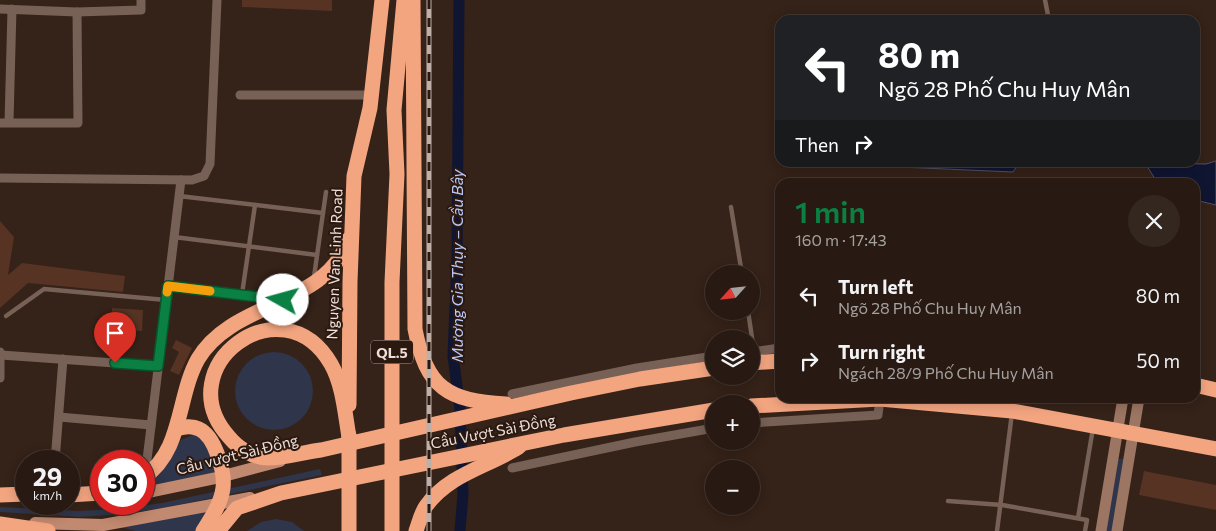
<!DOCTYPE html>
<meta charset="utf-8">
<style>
body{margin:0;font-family:Commissioner,sans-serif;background:#342720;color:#f1f3f6;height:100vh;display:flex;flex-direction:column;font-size:19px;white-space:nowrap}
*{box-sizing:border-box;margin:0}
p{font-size:16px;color:#a5a19f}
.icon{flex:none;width:28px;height:28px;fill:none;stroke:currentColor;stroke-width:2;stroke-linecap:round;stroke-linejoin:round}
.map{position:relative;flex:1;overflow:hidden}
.details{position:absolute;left:775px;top:178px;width:425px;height:225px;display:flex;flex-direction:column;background:#281a12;border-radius:15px;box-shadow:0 2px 12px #0003,0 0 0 1px #443832}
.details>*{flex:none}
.top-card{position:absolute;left:775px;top:15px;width:425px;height:152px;border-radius:15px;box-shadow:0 2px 12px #0003,0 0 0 1px #443832;background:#202124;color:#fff;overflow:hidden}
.needle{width:32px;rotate:243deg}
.fabs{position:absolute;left:705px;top:265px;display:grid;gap:10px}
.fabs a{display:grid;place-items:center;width:55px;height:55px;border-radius:50%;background:#281a12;box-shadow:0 2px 12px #0003,0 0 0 1px #443832;font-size:25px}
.speed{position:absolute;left:15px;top:450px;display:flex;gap:10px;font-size:25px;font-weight:700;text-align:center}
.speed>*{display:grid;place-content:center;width:65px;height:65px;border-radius:50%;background:#281a12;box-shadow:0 2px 12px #0003,0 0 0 1px #443832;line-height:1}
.speed small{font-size:12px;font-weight:400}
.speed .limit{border:8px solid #d22;background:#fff;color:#111}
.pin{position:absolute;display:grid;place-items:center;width:42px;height:42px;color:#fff;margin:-51px -21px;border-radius:50% 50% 50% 0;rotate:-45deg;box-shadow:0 0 5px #0007}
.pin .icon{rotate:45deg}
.me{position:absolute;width:55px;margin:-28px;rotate:277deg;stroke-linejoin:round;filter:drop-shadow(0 0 4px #0008)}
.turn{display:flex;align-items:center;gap:18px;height:105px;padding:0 20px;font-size:22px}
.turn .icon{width:65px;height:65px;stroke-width:2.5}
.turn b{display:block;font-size:35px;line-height:42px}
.then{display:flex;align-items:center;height:48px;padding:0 20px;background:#0003;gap:10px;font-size:19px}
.round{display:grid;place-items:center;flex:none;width:52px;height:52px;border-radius:26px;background:#342720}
.summary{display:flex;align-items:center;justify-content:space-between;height:85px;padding:0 20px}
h1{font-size:30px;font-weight:600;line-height:38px;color:#0b8043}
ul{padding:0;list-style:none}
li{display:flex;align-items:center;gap:15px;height:65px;padding:0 20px}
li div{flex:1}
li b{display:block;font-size:19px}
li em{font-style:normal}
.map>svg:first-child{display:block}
</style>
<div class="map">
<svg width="1216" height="531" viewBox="0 0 1216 531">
<rect width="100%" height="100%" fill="#352218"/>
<g fill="#2f354a">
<circle cx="274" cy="391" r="39"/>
<polygon points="195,434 202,436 225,478 144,494 144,485 163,468 181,440"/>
<polygon points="1118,459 1124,459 1113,531 1105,531"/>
<polygon points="320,469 322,475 163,508 121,514 79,517 0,512 0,507 78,511 120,509 162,503"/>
<polygon points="214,509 200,531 136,531 115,526"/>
<polygon points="276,519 292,522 304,531 247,531 261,522"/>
</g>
<g fill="#101532" stroke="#525164">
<polygon points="1216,161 1216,205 1195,200 1195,182 1157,182 1145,163 1206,164"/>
<polygon points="865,163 1019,163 1013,172 878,166"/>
</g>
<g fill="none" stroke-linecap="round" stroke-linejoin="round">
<polyline stroke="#101532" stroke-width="11" points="459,0 457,261 453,356 460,409 463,494 460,531"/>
</g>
<g fill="#563323">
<polygon points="242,0 332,0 332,11 242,7"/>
<polygon points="0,221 14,237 8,275 22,263 125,276 123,292 28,283 0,308"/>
<polygon points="112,308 143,310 142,331 111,329"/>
<polygon points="176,340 192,348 179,375 170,371 179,352 172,348"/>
<polygon points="1144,471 1216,485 1216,510 1139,495"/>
</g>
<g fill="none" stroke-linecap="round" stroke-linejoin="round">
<g stroke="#776056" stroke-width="4.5">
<polyline points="1045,0 1048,15"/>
<polyline points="179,196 323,213 314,277"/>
<polyline points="731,207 742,274"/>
<polyline points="323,213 326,192"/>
<polyline points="174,237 317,255"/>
<polyline points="242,294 255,205"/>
<polyline points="748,311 754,351"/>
<polyline points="6,316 44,289 166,300"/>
<polyline points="948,501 1002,505 1087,520 1085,531"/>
<polyline points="1078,518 1093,428"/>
<polyline points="997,531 1012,413"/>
</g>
<g stroke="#776056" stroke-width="9">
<polyline points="0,9 77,12 141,10 141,0"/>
<polyline points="240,95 372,95"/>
<polyline points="9,122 12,9"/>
<polyline points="0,123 78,123 77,12"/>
<polyline points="0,178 192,180 204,176 210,164 217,0"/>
<polyline points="168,286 281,299"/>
<polyline points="0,352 0,378"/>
<polyline points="751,352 780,348"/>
<polyline points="1,355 158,366"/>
<polyline points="512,394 637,368 714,356"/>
<polyline points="59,417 151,425"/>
<polyline points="751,423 878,415 880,399"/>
<polyline points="55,461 63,359"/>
<polyline points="512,468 635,442 714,428"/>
<polyline points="145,476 181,180"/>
</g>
<g stroke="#9c7563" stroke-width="11">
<polyline points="1101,531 1123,398"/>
<polyline points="1117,531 1139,398"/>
</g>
<g stroke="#c1896f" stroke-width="12">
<polyline points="144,493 216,478 280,461"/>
<polyline points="35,523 103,525 250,498"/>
</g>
<g stroke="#f3a580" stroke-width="15">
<path d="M 413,0 L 415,329 C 426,388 448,401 506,404"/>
<polyline points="751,363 780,361"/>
<polyline points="1195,385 1216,390"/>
<polyline points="349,405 350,282 354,176 370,108 382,0"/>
<polyline points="751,406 880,399 1012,411 1216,449"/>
<path d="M 176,429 C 184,427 191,425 199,429 C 215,436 225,472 223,488 C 221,504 211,518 203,531"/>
<polyline points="349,435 349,531"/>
<path d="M 349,437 C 345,414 343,385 331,364 C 282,280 166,367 229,437 C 238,448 253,458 268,458 C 285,458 304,452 321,450 L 571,393 L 640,379 L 714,368"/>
<path d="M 144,477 C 183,451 177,396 198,359 C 233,300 326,307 349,239"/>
<polyline points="0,495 26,494"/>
<polyline points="69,495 101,493"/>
<polyline points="0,524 48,531"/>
<polyline points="218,531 237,508 281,493 564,435 714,410"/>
<polyline points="392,531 392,282 397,174 394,110 404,0"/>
<path d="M 416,531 C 419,523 421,513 426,506 C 449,474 487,467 519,447"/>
</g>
<g stroke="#beafa8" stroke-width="5">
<polyline id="rail" points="429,531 429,0"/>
</g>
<use href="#rail" stroke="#2b180f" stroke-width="3" stroke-dasharray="9" stroke-linecap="butt"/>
</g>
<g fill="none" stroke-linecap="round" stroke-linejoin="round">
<g stroke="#07532c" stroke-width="12">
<polyline id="route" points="115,363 158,366 168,286 283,300"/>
</g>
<use href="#route" stroke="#0b8043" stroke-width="9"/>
<polyline stroke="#f59e0b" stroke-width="9" points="167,292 168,286 210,291"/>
</g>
<g text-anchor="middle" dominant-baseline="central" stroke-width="4" stroke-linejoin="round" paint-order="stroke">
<rect fill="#2b180f" stroke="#b2a39c" stroke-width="1" x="371" y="340.5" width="42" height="23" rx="4"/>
<g font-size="14" font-weight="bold" fill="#ecded8">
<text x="392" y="352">QL.5</text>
</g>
<g font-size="15" fill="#ecded8" stroke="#2b180f">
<text transform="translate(334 264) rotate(-88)">Nguyen Van Linh Road</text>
<text transform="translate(493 431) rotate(-11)">Cầu Vượt Sài Đồng</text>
<text transform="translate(237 454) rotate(-14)">Cầu vượt Sài Đồng</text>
</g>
<g font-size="16" font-style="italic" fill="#b9c7f8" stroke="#2b180f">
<text transform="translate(456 266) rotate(-90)">Mương Gia Thụy – Cầu Bây</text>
</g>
</g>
</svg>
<div class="fabs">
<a><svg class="needle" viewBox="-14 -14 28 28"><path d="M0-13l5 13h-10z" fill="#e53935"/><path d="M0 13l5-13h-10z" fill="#a5a19f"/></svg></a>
<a><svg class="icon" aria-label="layers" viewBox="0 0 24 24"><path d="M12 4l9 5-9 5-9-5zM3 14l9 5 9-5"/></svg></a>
<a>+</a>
<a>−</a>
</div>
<div class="speed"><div>29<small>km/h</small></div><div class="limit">30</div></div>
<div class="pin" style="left:115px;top:363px;background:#d93025"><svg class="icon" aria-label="arrive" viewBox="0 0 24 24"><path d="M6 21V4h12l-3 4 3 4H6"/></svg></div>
<svg class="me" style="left:283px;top:300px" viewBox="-20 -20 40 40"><circle r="19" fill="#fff"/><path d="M0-13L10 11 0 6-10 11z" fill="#0b8043"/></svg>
<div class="top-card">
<div class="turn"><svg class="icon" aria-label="left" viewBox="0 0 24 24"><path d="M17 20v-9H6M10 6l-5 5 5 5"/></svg><div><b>80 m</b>Ngõ 28 Phố Chu Huy Mân</div></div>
<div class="then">Then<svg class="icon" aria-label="right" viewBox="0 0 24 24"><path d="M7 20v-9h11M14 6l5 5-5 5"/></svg></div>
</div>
<section class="details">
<div class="summary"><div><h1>1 min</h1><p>160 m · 17:43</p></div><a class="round"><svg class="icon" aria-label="close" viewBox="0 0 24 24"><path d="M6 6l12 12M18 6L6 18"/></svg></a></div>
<ul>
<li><svg class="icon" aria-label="left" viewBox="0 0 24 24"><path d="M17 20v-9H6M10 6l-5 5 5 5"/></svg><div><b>Turn left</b><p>Ngõ 28 Phố Chu Huy Mân</p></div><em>80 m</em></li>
<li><svg class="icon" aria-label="right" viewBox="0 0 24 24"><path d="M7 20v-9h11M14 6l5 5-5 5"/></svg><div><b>Turn right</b><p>Ngách 28/9 Phố Chu Huy Mân</p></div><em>50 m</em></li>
</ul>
</section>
</div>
